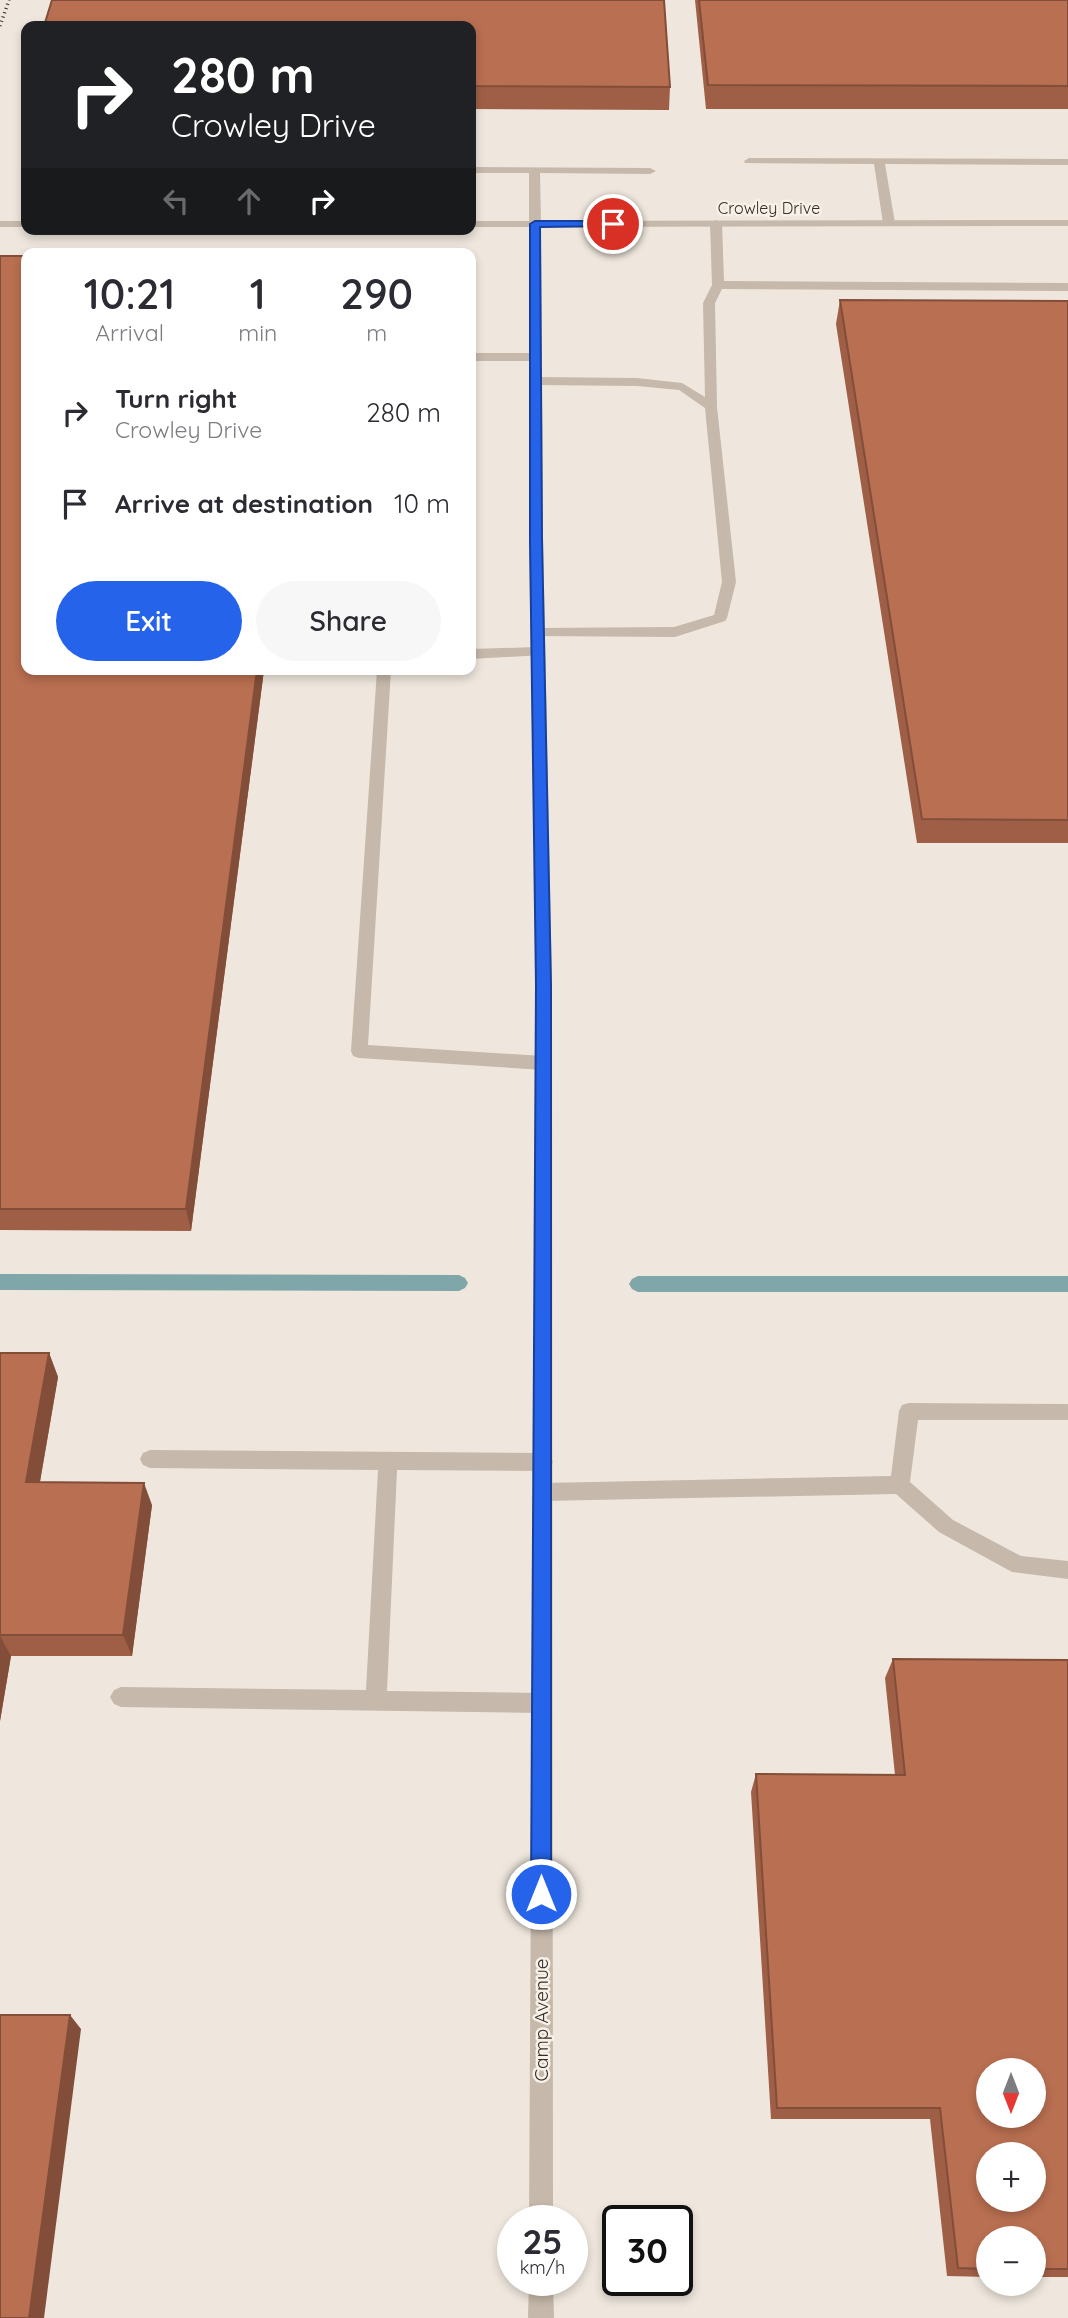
<!DOCTYPE html>
<meta charset="utf-8">
<style>
body{margin:0;font-family:Quicksand,sans-serif;background:#f7f7f7;color:#2b2b33;height:100vh;display:flex;flex-direction:column;font-size:26px;white-space:nowrap}
*{box-sizing:border-box;margin:0}
p{font-size:23px;color:#7c7c81}
.icon{flex:none;width:38px;height:38px;fill:none;stroke:currentColor;stroke-width:2;stroke-linecap:round;stroke-linejoin:round}
.map{position:relative;flex:1;overflow:hidden}
.panel{position:absolute;left:21px;top:248px;width:455px;height:427px;display:flex;flex-direction:column;background:#fff;border-radius:14px;box-shadow:0 4px 10px #0003}
.panel>*{flex:none}
.top-card{position:absolute;left:21px;top:21px;width:455px;height:214px;border-radius:14px;box-shadow:0 4px 10px #0003;background:#202124;color:#fff;overflow:hidden}
.needle{width:46px;rotate:180deg}
.controls{position:absolute;left:976px;top:2058px;display:grid;gap:14px}
.controls a{display:grid;place-items:center;width:70px;height:70px;border-radius:50%;background:#fff;box-shadow:0 4px 10px #0003;font-size:35px}
.speed{position:absolute;left:497px;top:2205px;display:flex;gap:14px;font-size:35px;font-weight:700;text-align:center}
.speed>*{display:grid;place-content:center;width:91px;height:91px;border-radius:50%;background:#fff;box-shadow:0 4px 10px #0003;line-height:1}
.speed small{font-size:18px;font-weight:400}
.speed .limit{border:4px solid #111;border-radius:10px;background:#fff;color:#111}
.pin{position:absolute;display:grid;place-items:center;width:60px;height:60px;color:#fff;margin:-30px;border:4px solid #fff;border-radius:50%;box-shadow:0 2px 7px #0007}
.me{position:absolute;width:77px;margin:-38px;rotate:0deg;stroke-linejoin:round;filter:drop-shadow(0 0 5px #0008)}
.turn{display:flex;align-items:center;gap:24px;height:147px;padding:0 35px;font-size:32px}
.turn .icon{width:91px;height:91px;stroke-width:2.5}
.turn b{display:block;font-size:49px;line-height:60px}
.lanes{display:flex;align-items:center;height:66px;padding:0 35px;background:#0003;justify-content:center;gap:35px;direction:ltr}
.lanes .off{opacity:.35}
.eta{display:flex;justify-content:space-evenly;align-items:center;height:119px;text-align:center}
.eta b{font-size:42px;font-weight:600;line-height:49px}
.action{display:flex;gap:14px;margin-top:auto;padding:14px 35px}
.action a{flex:1;height:80px;border-radius:42px;background:#2563eb;color:#fff;font-size:28px;font-weight:600;line-height:80px;text-align:center}
.action a+a{background:#f7f7f7;color:#2b2b33}
ul{padding:0;list-style:none}
li{display:flex;align-items:center;gap:21px;height:91px;padding:0 35px}
li div{flex:1}
li b{display:block;font-size:26px}
li em{font-style:normal}
.map>svg:first-child{display:block}
</style>
<div class="map">
<svg width="1068" height="2318" viewBox="0 0 1068 2318">
<rect width="100%" height="100%" fill="#efe7dd"/>
<g fill="none" stroke-linecap="round" stroke-linejoin="round">
<g fill="#7fa6a9" fill-rule="evenodd">
<polygon points="0,1274 459,1275 465,1278 468,1283 465,1288 459,1291 0,1290"/>
<polygon points="638,1276 1068,1276 1068,1292 638,1292 632,1289 629,1284 632,1279"/>
</g>
<g fill="#c6b8aa" fill-rule="evenodd">
<polygon points="749,158 1068,159 1068,165 885,164 895,223 889,226 883,223 874,164 745,163 744,161"/>
<polygon points="26,166 26,172 21,171 21,167"/>
<polygon points="471,167 650,168 656,171 650,174 540,173 541,224 535,227 529,224 529,173 471,173"/>
<polygon points="716,220 722,223 724,281 1068,283 1068,291 722,289 715,303 717,407 736,582 727,618 725,621 675,637 533,636 533,630 538,628 674,627 714,615 722,582 705,408 679,390 637,386 536,385 530,381 536,377 637,378 682,383 705,397 703,303 712,285 710,223"/>
<polygon points="471,353 535,353 541,357 535,361 471,361"/>
<polygon points="538,647 543,649 543,655 471,659 471,649"/>
<polygon points="377,670 391,670 368,1045 543,1056 549,1058 551,1063 549,1068 543,1070 359,1058 353,1056 351,1051"/>
<polygon points="909,1403 1068,1404 1068,1420 918,1420 910,1482 953,1520 1021,1556 1068,1561 1068,1579 1012,1572 939,1532 896,1494 543,1501 536,1498 533,1492 536,1486 543,1483 891,1476 899,1411 902,1405"/>
<polygon points="150,1450 543,1453 550,1456 553,1462 550,1468 543,1471 397,1470 387,1691 541,1693 548,1696 552,1703 548,1710 541,1713 121,1707 114,1704 110,1697 114,1690 121,1687 366,1690 378,1470 150,1468 143,1465 140,1459 143,1453"/>
</g>
<g fill="#c6b8aa" fill-rule="evenodd">
<polygon points="1068,220 1068,226 541,227 543,539 552,985 553,2221 529,2221 536,985 529,539 529,227 471,227 471,221"/>
<rect x="0" y="221" width="26" height="6"/>
<polygon points="529,2280 553,2280 554,2318 528,2318"/>
</g>
<polyline stroke="#342d29" stroke-width="3.5" stroke-dasharray="1 3.5" stroke-linecap="butt" points="0,26 9,0"/>
</g>
<g fill="#9f5f46">
<polygon points="695,0 1068,0 1068,109 706,109"/>
<polygon points="471,26 670,87 669,110 471,109"/>
<polygon points="0,256 264,670 191,1231 0,1230"/>
<polygon points="840,300 1068,301 1068,843 917,843 836,324"/>
<polygon points="0,1353 49,1353 58,1377 40,1482 152,1505 132,1656 11,1656 0,1721"/>
<polygon points="893,1659 1068,1660 1068,2277 1034,2277 1034,2238 989,2238 989,2277 947,2276 930,2119 771,2119 751,1792 756,1774 895,1775 885,1678"/>
</g>
<g fill="#824e39">
<polygon points="257,670 264,670 191,1231 186,1209"/>
<polygon points="49,1353 58,1377 36,1504 26,1482"/>
<polygon points="144,1483 152,1505 132,1656 123,1635"/>
<polygon points="0,1636 11,1656 0,1721"/>
<polygon points="70,2015 81,2029 44,2318 29,2318"/>
</g>
<g fill="#b96f51" stroke="#824e39" stroke-width="2" fill-rule="evenodd">
<polygon points="52,0 664,0 670,87 471,86 471,26 44,26"/>
<polygon points="699,0 1068,0 1068,86 708,85"/>
<polygon points="0,256 26,256 26,670 257,670 186,1209 0,1209"/>
<polygon points="840,300 1068,301 1068,820 922,819"/>
<polygon points="0,1353 49,1353 26,1482 144,1483 123,1635 0,1635"/>
<path d="M 893,1659 L 1068,1660 L 1068,2269 L 1034,2269 L 1034,2238 L 989,2238 L 989,2269 L 958,2268 L 940,2108 L 777,2108 L 756,1774 L 905,1775 ZM 989,2070 L 1034,2070 L 1034,2116 L 989,2116 ZM 989,2154 L 1034,2154 L 1034,2200 L 989,2200 Z"/>
<polygon points="0,2015 70,2015 29,2318 0,2318"/>
</g>
<polygon fill="#2563eb" stroke="#184099" stroke-width="2" points="613,221 617,221 617,226 540,227 542,539 551,985 551,1894 548,1901 541,1904 534,1901 531,1894 536,985 530,539 530,224 535,221"/>
<g text-anchor="middle" dominant-baseline="central" stroke-width="5" stroke-linejoin="round" paint-order="stroke">
<g font-size="16" fill="#342d29" stroke="#f7f1e8">
<text x="769" y="208">Crowley Drive</text>
</g>
<g font-size="19" fill="#342d29" stroke="#f7f1e8">
<text transform="translate(541 2020) rotate(-90)">Camp Avenue</text>
</g>
</g>
</svg>
<div class="controls">
<a><svg class="needle" viewBox="-14 -14 28 28"><path d="M0-13l5 13h-10z" fill="#e53935"/><path d="M0 13l5-13h-10z" fill="#7c7c81"/></svg></a>
<a>+</a>
<a>−</a>
</div>
<div class="speed"><div>25<small>km/h</small></div><div class="limit">30</div></div>
<div class="pin" style="left:613px;top:224px;background:#d93025"><svg class="icon" aria-label="arrive" viewBox="0 0 24 24"><path d="M6 21V4h12l-3 4 3 4H6"/></svg></div>
<svg class="me" style="left:541px;top:1894px" viewBox="-20 -20 40 40"><circle r="17" fill="#2563eb" stroke="#fff" stroke-width="3"/><path d="M0-11L8 9 0 5-8 9z" fill="#fff"/></svg>
<div class="top-card">
<div class="turn"><svg class="icon" aria-label="right" viewBox="0 0 24 24"><path d="M7 20v-9h11M14 6l5 5-5 5"/></svg><div><b>280 m</b>Crowley Drive</div></div>
<div class="lanes"><svg class="icon off" aria-label="left" viewBox="0 0 24 24"><path d="M17 20v-9H6M10 6l-5 5 5 5"/></svg><svg class="icon off" aria-label="ahead" viewBox="0 0 24 24"><path d="M12 20V5M6 11l6-6 6 6"/></svg><svg class="icon" aria-label="right" viewBox="0 0 24 24"><path d="M7 20v-9h11M14 6l5 5-5 5"/></svg></div>
</div>
<section class="panel">
<div class="eta">
<div><b>10:21</b><p>Arrival</p></div>
<div><b>1</b><p>min</p></div>
<div><b>290</b><p>m</p></div>
</div>
<ul>
<li><svg class="icon" aria-label="right" viewBox="0 0 24 24"><path d="M7 20v-9h11M14 6l5 5-5 5"/></svg><div><b>Turn right</b><p>Crowley Drive</p></div><em>280 m</em></li>
<li><svg class="icon" aria-label="arrive" viewBox="0 0 24 24"><path d="M6 21V4h12l-3 4 3 4H6"/></svg><div><b>Arrive at destination</b></div><em>10 m</em></li>
</ul>
<div class="action"><a>Exit</a><a>Share</a></div>
</section>
</div>
